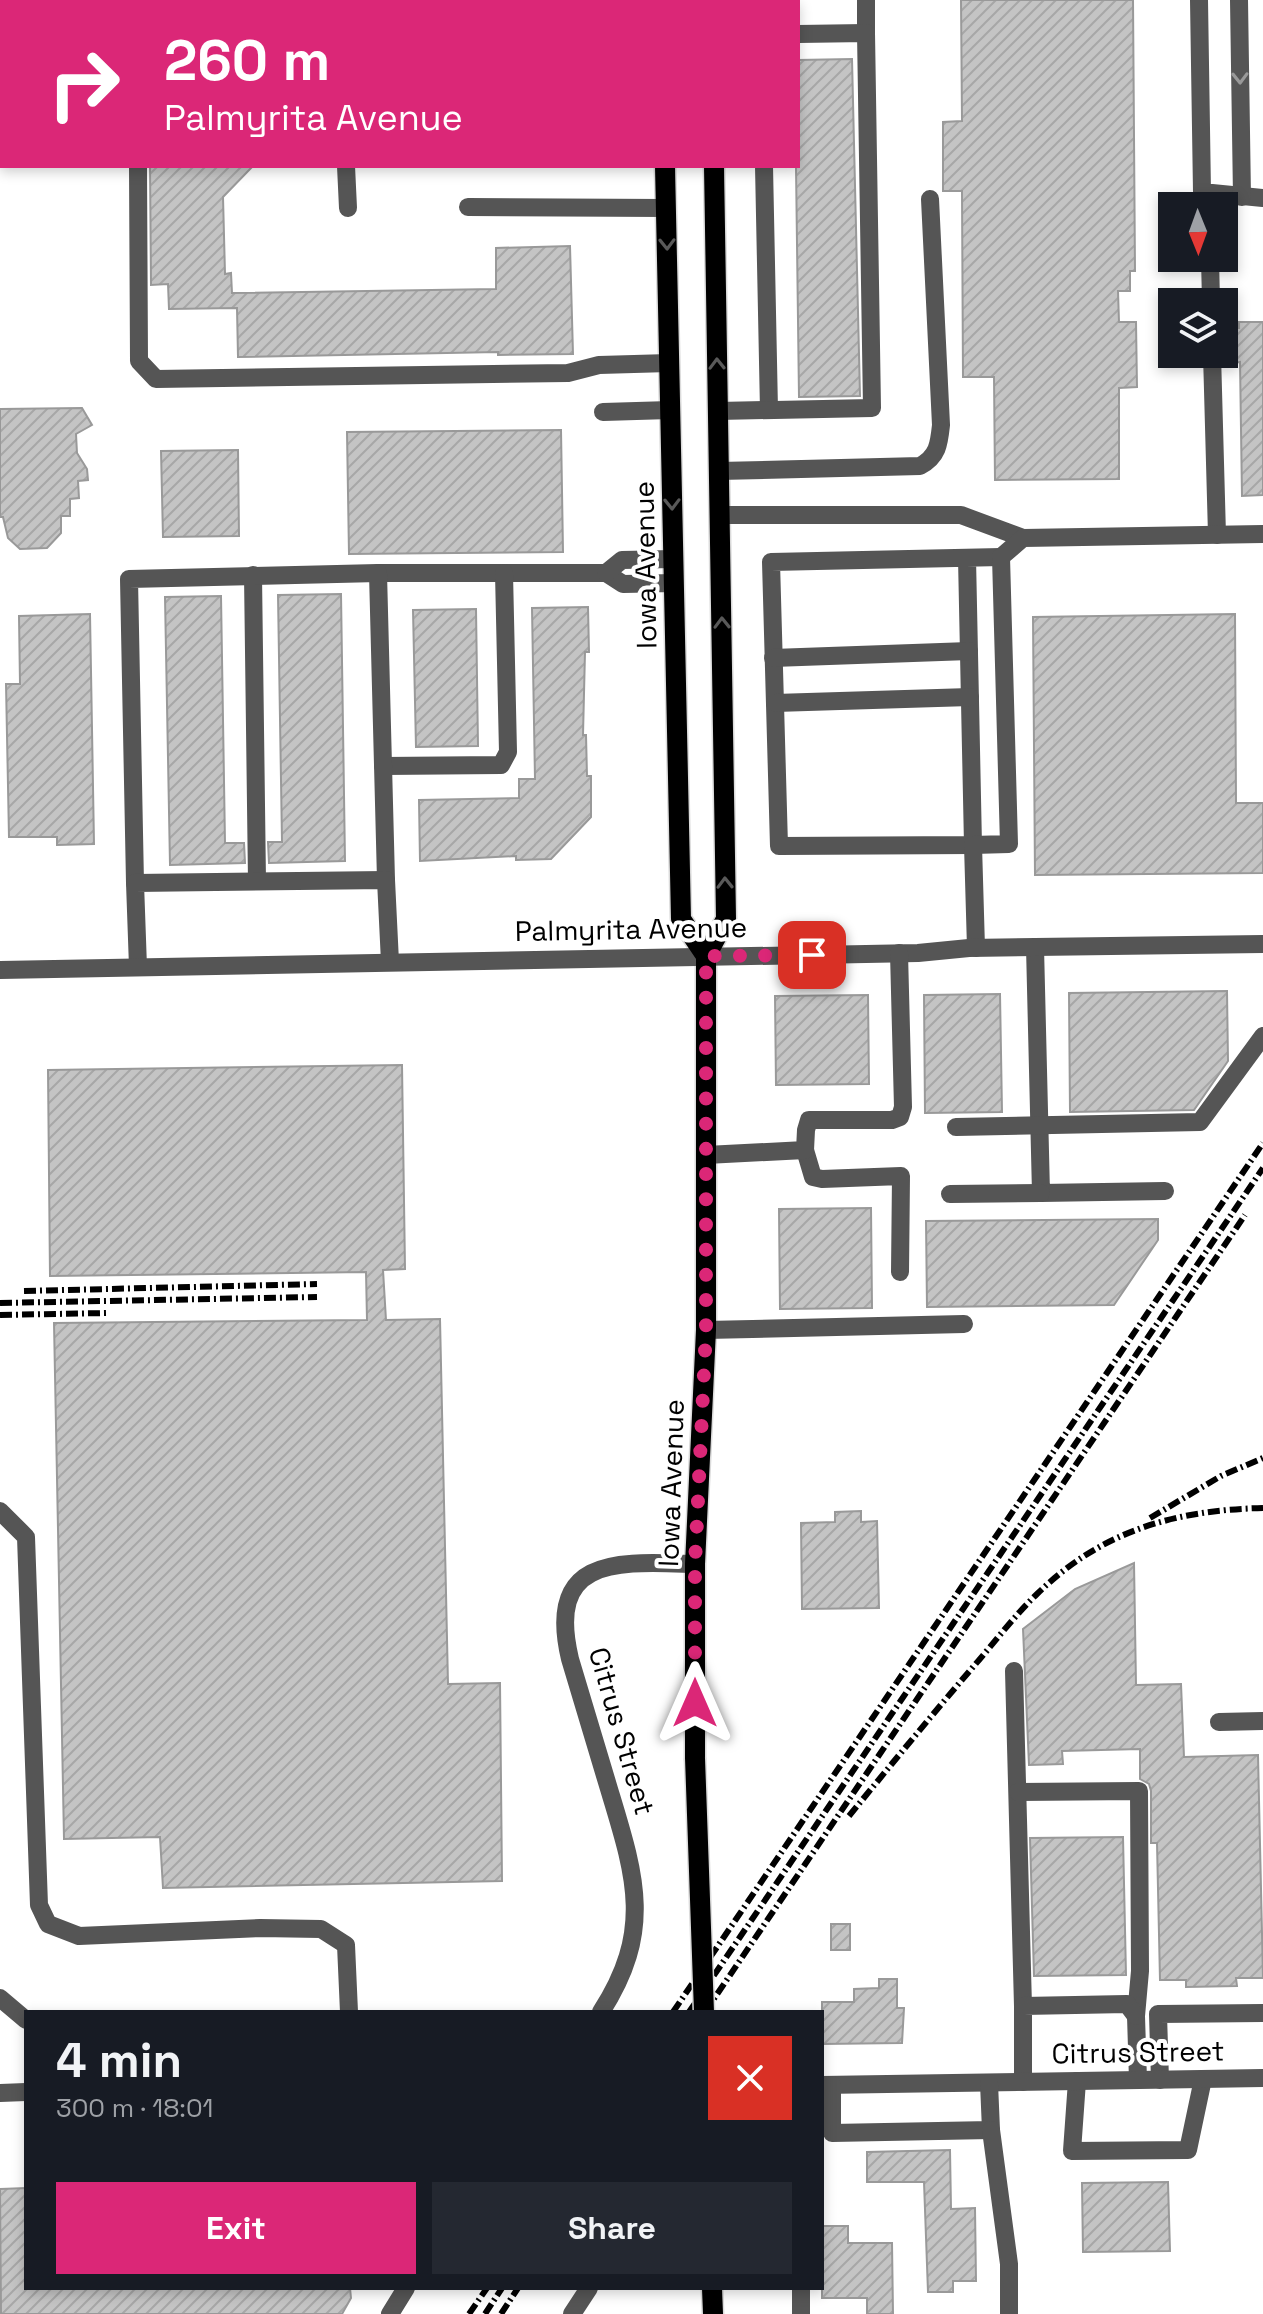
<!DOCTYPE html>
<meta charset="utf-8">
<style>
body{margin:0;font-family:"Space Grotesk",sans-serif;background:#242831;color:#f1f3f6;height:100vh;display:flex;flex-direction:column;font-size:30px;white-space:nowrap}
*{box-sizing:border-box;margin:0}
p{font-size:26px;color:#9ea1a6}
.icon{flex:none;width:44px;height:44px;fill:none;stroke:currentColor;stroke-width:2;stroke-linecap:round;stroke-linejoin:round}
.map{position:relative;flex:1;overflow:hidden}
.panel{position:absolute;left:24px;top:2010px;width:800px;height:280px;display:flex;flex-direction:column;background:#171b24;border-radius:0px;box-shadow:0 4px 12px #0003}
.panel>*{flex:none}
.guide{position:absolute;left:0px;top:0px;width:800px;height:168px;box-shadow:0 4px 12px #0003;background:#db2777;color:#fff;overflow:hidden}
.needle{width:52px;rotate:179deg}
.fabs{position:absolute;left:1158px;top:192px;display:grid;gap:16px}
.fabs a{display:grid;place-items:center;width:80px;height:80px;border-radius:0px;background:#171b24;box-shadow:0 4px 12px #0003;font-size:40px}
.pin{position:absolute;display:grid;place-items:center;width:68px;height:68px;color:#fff;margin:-34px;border-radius:16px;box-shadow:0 4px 12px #0006}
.me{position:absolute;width:88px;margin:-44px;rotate:0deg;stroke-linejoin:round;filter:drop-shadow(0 0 6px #0008)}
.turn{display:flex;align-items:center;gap:28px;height:168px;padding:0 32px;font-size:36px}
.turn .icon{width:104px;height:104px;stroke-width:2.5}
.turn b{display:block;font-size:56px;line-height:68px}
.round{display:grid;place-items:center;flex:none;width:84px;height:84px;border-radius:0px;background:#242831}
.head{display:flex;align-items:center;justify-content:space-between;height:136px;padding:0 32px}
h1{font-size:48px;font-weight:700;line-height:60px}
.action{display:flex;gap:16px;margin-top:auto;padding:16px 32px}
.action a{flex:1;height:92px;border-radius:0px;background:#db2777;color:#fff;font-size:32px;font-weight:700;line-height:92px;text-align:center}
.action a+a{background:#242831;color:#f1f3f6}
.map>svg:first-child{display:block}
</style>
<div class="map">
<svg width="1263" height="2314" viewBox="0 0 1263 2314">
<defs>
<pattern id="building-hatch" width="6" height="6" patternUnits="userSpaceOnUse" patternTransform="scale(2)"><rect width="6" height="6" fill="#c4c4c4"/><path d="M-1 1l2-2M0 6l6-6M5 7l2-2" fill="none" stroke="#a7a7a7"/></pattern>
</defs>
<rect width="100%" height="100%" fill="#fff"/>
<g fill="url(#building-hatch)" stroke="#999" stroke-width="2">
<polygon points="961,0 1133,0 1135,271 1130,271 1130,291 1118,291 1119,322 1136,322 1137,387 1119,388 1119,479 995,480 994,377 963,377 962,191 943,191 943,122 962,121"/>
<polygon points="852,59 860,396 799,397 796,167 798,167 798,60"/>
<polygon points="150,166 253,166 223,197 225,274 231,273 232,293 496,289 496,248 570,246 573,354 498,355 498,352 238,357 237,308 169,309 168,284 151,285"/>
<polygon points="1239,322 1263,322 1263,495 1242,496 1240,362 1234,363 1234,328 1239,328"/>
<polygon points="82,408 92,425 76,434 77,453 87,469 88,480 78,481 79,498 70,499 70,516 61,516 61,533 47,548 20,549 8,538 3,517 0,517 0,409"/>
<polygon points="561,430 563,552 349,554 347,432"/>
<polygon points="238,450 239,536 163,537 161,451"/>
<polygon points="341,594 345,861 269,863 268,842 282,842 278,595"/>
<polygon points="221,596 225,843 244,843 245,863 170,865 165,597"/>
<polygon points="588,607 589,652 585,652 583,735 586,735 587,776 591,776 591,817 551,859 516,860 516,856 420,861 419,800 519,798 519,779 535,779 532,608"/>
<polygon points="476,609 478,746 416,747 413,610"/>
<polygon points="90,614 94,844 57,845 57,837 9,837 6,684 20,684 19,616"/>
<polygon points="1235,614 1236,803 1263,803 1263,873 1035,875 1033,617"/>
<polygon points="1227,991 1228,1061 1194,1110 1070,1112 1069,993"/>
<polygon points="1000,994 1002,1112 925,1113 924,995"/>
<polygon points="868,995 869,1084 776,1085 775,996"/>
<polygon points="402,1065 405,1269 383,1270 386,1320 440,1319 448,1684 500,1683 502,1881 163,1888 160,1837 64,1839 54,1323 367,1320 366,1272 50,1276 48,1070"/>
<polygon points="871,1208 872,1308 780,1309 779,1209"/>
<polygon points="1158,1219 1158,1240 1114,1305 927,1307 926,1221"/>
<polygon points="861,1511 861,1522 877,1521 879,1608 802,1609 801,1523 835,1522 835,1512"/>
<polygon points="1134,1563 1136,1685 1181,1684 1184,1757 1258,1755 1263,1978 1236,1978 1237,1986 1186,1987 1186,1980 1160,1980 1157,1843 1151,1843 1151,1791 1149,1784 1140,1779 1140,1749 1062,1751 1063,1764 1029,1765 1023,1629 1075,1589"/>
<polygon points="1123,1837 1126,1975 1034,1976 1030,1838"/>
<rect x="831" y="1924" width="19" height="26"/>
<polygon points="879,1979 897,1979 897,2008 904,2008 902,2043 822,2044 822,2002 854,2002 854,1989 879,1988"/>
<polygon points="950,2150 951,2209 975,2208 976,2281 953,2281 953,2292 928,2292 924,2182 867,2182 867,2152"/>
<polygon points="1168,2182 1170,2251 1083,2252 1082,2183"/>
<polygon points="26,2188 26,2288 350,2288 351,2298 342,2314 1,2314 0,2189"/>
<polygon points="822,2226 848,2226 848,2243 892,2243 893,2314 867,2314 867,2298 822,2298"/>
</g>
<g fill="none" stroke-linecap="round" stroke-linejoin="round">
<g stroke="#dbdbdb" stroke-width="23">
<g id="major">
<polyline points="662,0 662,2"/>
<polyline points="711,0 711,2"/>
<polyline points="665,166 681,919 706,956"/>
<polyline points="695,1758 695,1564 706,1330 706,956 726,919 714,166"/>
<polyline points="712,2288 713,2314"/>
</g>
</g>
<g stroke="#555" stroke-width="18">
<polyline points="68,0 68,2"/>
<polyline points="138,0 138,2"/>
<polyline points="341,0 341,2"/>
<polyline points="1199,0 1202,192 1263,198"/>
<polyline points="1239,0 1242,197"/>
<polyline points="866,33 866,0"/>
<polyline points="138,166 139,361 156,379 568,373 599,365 669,363"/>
<polyline points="346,166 348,208"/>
<polyline points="764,166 769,410"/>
<polyline points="468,207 666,208"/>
<polyline points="1210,258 1211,302"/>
<polyline points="1212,354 1217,535"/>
<polyline points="718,411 872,408 866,33 798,34"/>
<polyline points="603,412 670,410"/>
<path d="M 719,471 L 920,466 C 938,456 939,444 941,425 L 930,199"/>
<polyline points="720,515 961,515 1023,538"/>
<polyline points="967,558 973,845 779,846 771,562 1001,557"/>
<polyline points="378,573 606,573 623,584 674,583"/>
<polyline points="606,573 622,560 673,559"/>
<polyline points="253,575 257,881"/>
<polyline points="773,658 969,651"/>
<polyline points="775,703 970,697"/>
<polyline points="383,766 501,765 508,752 504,573"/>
<polyline points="135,883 129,579 378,573 386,880"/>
<polyline points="1035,947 1041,1193 1165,1191"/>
<polyline points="976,948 973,845 1009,844 1001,557 1023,538 1263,534"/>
<polyline points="138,967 135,883 386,880 390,962"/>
<polyline points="0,970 918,953 969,948 1263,944"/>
<polyline points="956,1127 1200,1122 1263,1036"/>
<polyline points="805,1150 813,1177 822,1179 901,1176 900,1272"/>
<polyline points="706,1155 805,1150 806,1130 809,1120 892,1120 900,1117 903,1107 899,953"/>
<polyline points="950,1194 1041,1193"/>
<polyline points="706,1330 964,1324"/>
<polyline points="0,1511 26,1537 39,1905 48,1924 79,1936 260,1928 321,1929 346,1945 349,2012"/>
<polyline points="1014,1671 1023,2006"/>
<polyline points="1219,1722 1263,1721"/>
<polyline points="1018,1792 1139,1791 1140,1971 1136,2016 1138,2080"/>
<polyline points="0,1998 26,2020"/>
<path d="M 601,2012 C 654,1930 635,1875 609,1789 C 596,1745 583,1702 570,1659 C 545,1554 620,1562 695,1564"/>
<polyline points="1160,2080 1158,2014 1263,2013"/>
<polyline points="1077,2081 1072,2151 1188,2150 1203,2079"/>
<polyline points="1023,2082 1023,2006 1127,2004 1136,2016"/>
<polyline points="822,2085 1263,2078"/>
<polyline points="832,2085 832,2133 991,2130 989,2083"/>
<polyline points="0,2093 26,2092"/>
<polyline points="991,2130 1009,2264 1009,2314"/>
<polyline points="801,2288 801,2314"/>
<polyline points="390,2314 406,2288"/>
<polyline points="572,2314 589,2288"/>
</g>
<use href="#major" stroke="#000" stroke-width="20"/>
<g stroke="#000" stroke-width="6" stroke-dasharray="12 4 2 4" stroke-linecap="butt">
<polyline points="24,1291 317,1284"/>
<polyline points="0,1303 317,1297"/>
<polyline points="0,1315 108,1313"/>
<polyline points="1150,1518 1221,1476 1263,1458"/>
<path d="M 849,1816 C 890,1766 931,1716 973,1667 C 994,1643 1014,1616 1037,1594 C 1101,1531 1175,1510 1263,1508"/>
<polyline points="673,2012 1263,1143"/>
<polyline points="689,2012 1263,1168"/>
<polyline points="705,2012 1245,1215"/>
<polyline points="469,2314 487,2288"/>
<polyline points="485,2314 502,2288"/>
<polyline points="501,2314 518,2288"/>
</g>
<g stroke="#dbdbdb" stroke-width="23" stroke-linecap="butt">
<polyline id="major-bridge" points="695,1758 704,2012"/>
</g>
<use href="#major-bridge" stroke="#000" stroke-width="20"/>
</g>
<defs><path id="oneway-chevron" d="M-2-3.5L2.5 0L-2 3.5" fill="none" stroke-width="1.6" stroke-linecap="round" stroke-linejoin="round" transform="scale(2)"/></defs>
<use stroke="#999" href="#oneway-chevron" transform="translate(1240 78) rotate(89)"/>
<g stroke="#595959">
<use href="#oneway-chevron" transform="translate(667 244) rotate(89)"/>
<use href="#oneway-chevron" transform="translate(717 364) rotate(-91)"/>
<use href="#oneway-chevron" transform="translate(672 504) rotate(89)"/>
<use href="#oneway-chevron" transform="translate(722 623) rotate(-91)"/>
<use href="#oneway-chevron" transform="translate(725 883) rotate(-91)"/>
</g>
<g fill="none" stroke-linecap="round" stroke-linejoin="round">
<polyline stroke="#db2777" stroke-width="14" stroke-dasharray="0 25.2" points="695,1703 695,1564 706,1330 706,956 812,955"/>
</g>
<g text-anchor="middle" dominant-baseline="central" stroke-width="8" stroke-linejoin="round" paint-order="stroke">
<g font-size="28" fill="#000" stroke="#fff">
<text transform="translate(645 565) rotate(-91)">Iowa Avenue</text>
<text transform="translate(631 929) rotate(-1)">Palmyrita Avenue</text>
<text transform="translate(671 1483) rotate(-88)">Iowa Avenue</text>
<text transform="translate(622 1731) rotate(74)">Citrus Street</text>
<text transform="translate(1138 2052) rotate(-1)">Citrus Street</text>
</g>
</g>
</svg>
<div class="fabs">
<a><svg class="needle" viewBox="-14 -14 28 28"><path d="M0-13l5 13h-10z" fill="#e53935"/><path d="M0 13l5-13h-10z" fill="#9ea1a6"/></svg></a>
<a><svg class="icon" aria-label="layers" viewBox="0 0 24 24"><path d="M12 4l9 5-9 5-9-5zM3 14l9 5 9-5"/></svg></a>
</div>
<div class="pin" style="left:812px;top:955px;background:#d93025"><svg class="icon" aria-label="arrive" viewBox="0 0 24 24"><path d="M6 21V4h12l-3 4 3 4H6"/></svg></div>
<svg class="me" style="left:695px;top:1703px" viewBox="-20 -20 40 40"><path d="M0-17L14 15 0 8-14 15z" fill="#db2777" stroke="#fff" stroke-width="4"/></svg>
<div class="guide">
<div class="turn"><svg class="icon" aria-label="right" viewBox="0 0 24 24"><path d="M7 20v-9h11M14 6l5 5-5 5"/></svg><div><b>260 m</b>Palmyrita Avenue</div></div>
</div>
<section class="panel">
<div class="head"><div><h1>4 min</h1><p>300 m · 18:01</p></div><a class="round" style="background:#d93025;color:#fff"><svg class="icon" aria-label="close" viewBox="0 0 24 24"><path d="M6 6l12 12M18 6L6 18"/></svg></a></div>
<div class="action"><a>Exit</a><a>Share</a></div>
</section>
</div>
